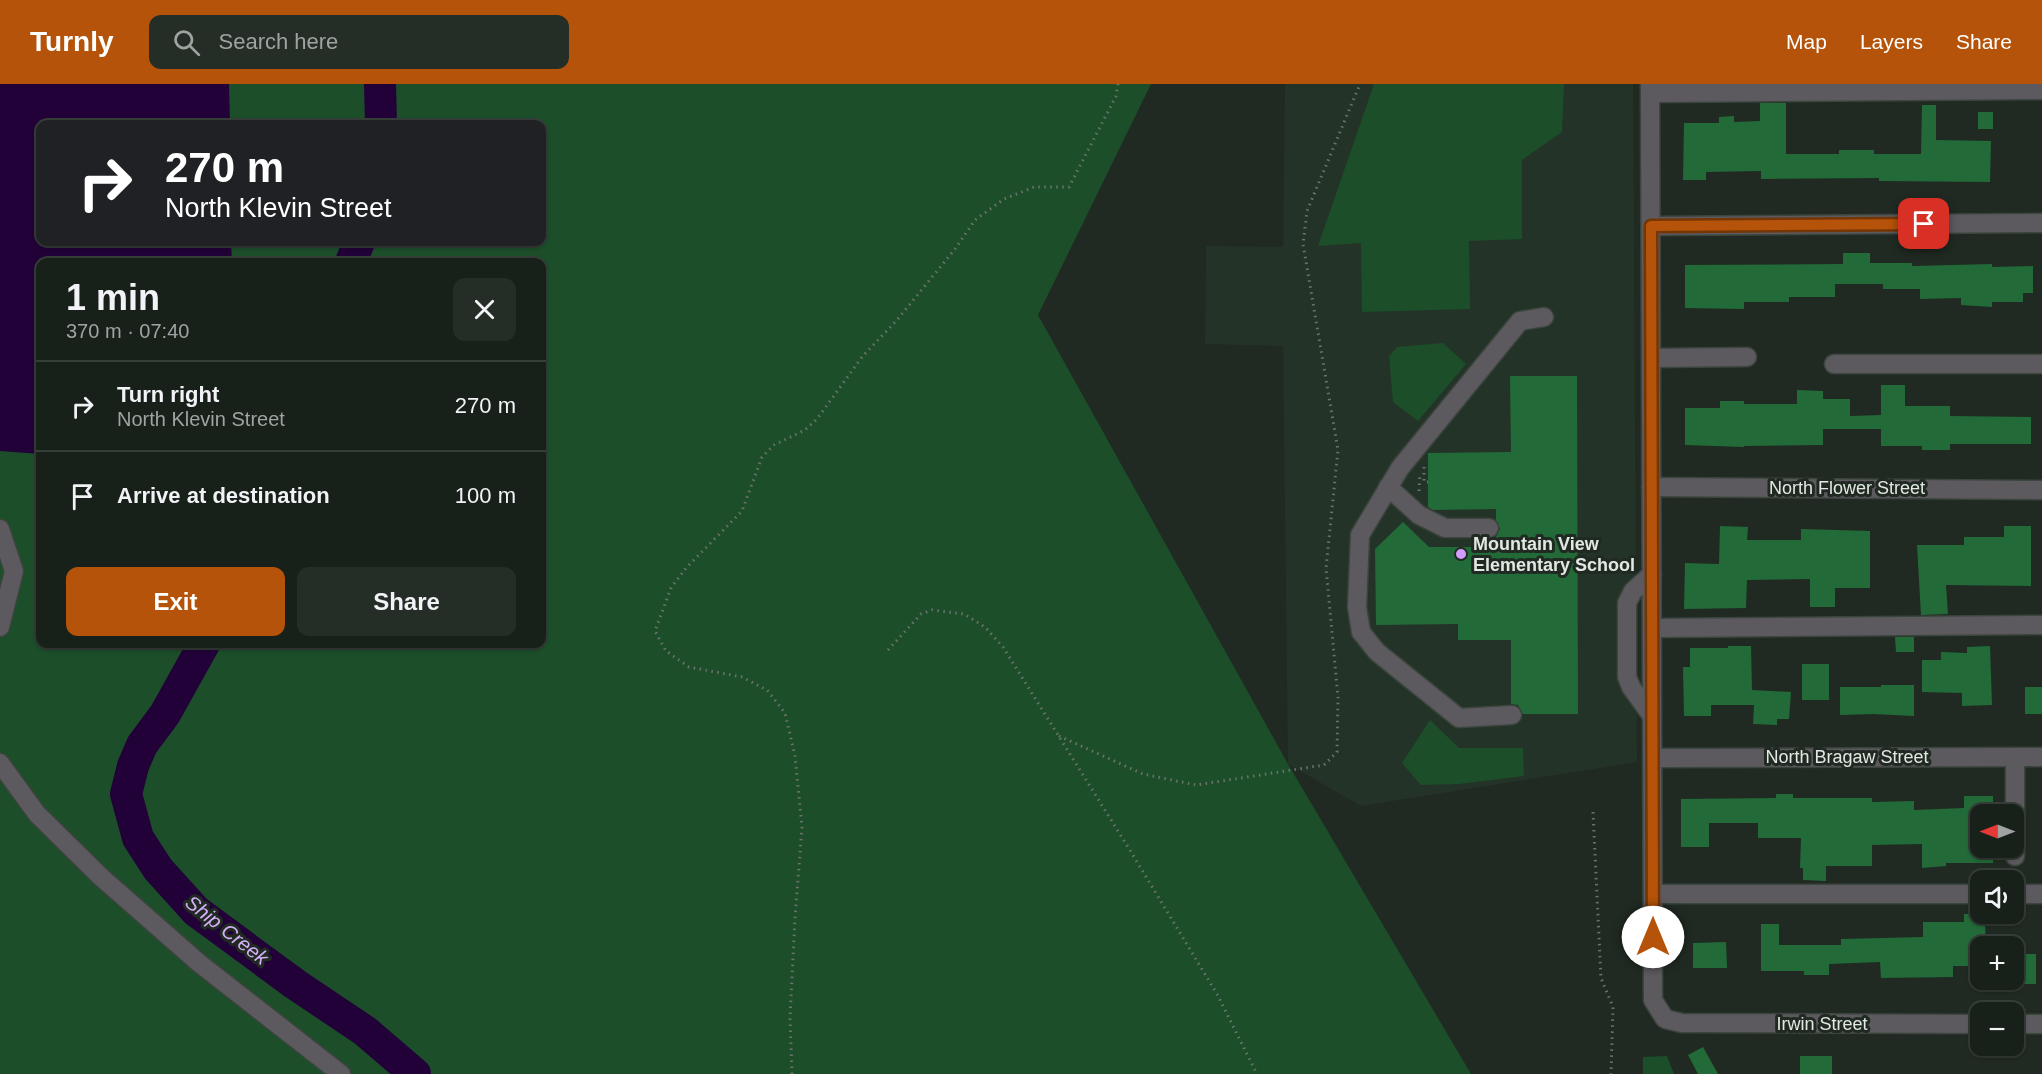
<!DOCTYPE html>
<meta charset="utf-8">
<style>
body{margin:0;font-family:Arial,sans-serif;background:#252d27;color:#f1f3f6;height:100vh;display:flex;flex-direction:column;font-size:22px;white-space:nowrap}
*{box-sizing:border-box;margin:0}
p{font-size:20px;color:#9fa3a2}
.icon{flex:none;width:33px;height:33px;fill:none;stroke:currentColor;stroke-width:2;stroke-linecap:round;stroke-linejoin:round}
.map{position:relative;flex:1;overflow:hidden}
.drawer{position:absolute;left:36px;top:174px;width:510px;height:390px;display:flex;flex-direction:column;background:#18201a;border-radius:12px;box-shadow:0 2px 4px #0004,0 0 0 2px #363e39}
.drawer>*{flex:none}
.banner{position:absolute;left:36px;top:36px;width:510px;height:126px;border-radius:12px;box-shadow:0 2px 4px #0004,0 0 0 2px #363e39;background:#202124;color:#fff;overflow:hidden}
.needle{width:39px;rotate:270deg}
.buttons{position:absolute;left:1970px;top:720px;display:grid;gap:12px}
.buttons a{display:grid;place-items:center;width:54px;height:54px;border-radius:12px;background:#18201a;box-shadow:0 2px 4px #0004,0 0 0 2px #363e39;font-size:30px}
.pin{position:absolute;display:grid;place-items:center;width:51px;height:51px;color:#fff;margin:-26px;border-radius:12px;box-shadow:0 3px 9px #0006}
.me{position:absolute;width:66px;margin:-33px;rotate:0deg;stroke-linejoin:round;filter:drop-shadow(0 0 4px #0008)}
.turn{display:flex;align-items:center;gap:21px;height:126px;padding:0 30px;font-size:27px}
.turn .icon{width:78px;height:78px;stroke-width:2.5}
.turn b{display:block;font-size:42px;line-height:51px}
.round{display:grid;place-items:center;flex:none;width:63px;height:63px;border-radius:12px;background:#252d27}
.overview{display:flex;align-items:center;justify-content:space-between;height:102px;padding:0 30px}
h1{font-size:36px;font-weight:800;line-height:45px}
.button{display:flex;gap:12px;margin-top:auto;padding:12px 30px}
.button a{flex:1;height:69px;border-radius:12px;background:#b45309;color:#fff;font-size:24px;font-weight:800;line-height:69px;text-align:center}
.button a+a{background:#252d27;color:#f1f3f6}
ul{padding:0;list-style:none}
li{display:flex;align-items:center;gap:18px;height:90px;padding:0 30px;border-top:2px solid #363e39}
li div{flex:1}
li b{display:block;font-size:22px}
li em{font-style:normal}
header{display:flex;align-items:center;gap:36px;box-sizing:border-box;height:84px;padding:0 30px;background:#b45309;color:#fff}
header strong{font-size:28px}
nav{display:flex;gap:33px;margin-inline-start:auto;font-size:21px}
.search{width:420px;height:54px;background:#252d27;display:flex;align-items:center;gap:15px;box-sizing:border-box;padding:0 21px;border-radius:12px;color:#9fa3a2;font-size:22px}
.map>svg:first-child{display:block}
</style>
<header>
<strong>Turnly</strong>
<div class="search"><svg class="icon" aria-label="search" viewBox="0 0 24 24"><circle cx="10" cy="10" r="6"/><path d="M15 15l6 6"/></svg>Search here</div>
<nav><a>Map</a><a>Layers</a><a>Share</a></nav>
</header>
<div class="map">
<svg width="2042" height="990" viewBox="0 0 2042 990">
<rect width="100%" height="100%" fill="#202a22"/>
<polygon fill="#243327" points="1285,0 1633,0 1637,678 1361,722 1288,680 1283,262 1205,260 1206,162 1283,163"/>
<g fill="#1c4e2a" fill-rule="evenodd">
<path d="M 0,0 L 1151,0 L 1038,231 L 1288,680 L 1471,990 L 0,990 ZM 40,40 L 542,40 L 542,158 L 40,158 ZM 40,178 L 542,178 L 542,560 L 40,560 Z"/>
<polygon points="1374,0 1564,0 1562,48 1522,76 1522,155 1469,157 1470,225 1362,228 1361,159 1318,162"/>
<polygon points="1443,259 1466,280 1418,337 1393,318 1389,272 1397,263"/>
<polygon points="1430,636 1459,664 1523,664 1524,692 1459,700 1421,701 1402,679"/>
<polygon points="1667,972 1674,990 1643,990 1643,973"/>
</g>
<polygon fill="#220038" points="0,0 229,0 230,40 40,40 40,158 231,158 232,178 40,178 40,370 0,367"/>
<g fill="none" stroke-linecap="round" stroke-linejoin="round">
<g stroke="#220038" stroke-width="32">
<polyline points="380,0 381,40"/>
<polyline points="351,178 359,158"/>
<polyline points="204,560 165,630 142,661 133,682 126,710 138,754 158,785 196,827 295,900 365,947 415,990"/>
</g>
</g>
<g fill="#226a38">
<polygon points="1760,19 1786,19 1786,70 1839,70 1839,66 1874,66 1874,70 1921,70 1922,21 1936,21 1936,56 1991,57 1990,98 1879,97 1879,94 1761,95 1761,87 1706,88 1706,96 1683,96 1684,39 1719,39 1719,33 1734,32 1734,38 1760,37"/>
<rect x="1978" y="28" width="15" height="17"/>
<polygon points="1843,169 1870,169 1870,179 1912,179 1912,182 1992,180 1992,183 2033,182 2033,209 2023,209 2023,218 1992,218 1992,223 1961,221 1961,214 1920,215 1920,205 1883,205 1883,200 1835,200 1835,213 1789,213 1789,218 1744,218 1744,225 1685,224 1685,181 1843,180"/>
<polygon points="1510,292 1577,292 1578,630 1523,630 1518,621 1511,620 1511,556 1458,556 1458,540 1376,541 1375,465 1403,438 1429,463 1496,463 1496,453 1500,445 1496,436 1496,425 1433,426 1428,423 1428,369 1511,368"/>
<polygon points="1881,301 1905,301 1905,322 1950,322 1950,332 2031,333 2031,360 1950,360 1950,366 1922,366 1922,362 1881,362 1881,345 1823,345 1823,361 1744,362 1744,363 1685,361 1685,324 1720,324 1720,317 1744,317 1744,320 1797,320 1797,306 1823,307 1823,315 1850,315 1850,332 1881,331"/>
<polygon points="1720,442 1748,443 1747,456 1801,456 1801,445 1870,447 1870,504 1835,504 1835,523 1810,523 1810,495 1747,496 1746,524 1684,525 1685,479 1719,480"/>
<polygon points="2004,442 2031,442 2031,502 1946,501 1948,530 1921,531 1917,461 1964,461 1964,453 2004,453"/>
<polygon points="1895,553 1914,553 1914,568 1896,568"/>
<polygon points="1728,562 1751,562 1752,606 1791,608 1789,635 1777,635 1777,641 1753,640 1754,621 1711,621 1711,632 1684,632 1683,583 1690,583 1690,564 1728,564"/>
<polygon points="1990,562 1992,621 1962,622 1962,609 1922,608 1922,576 1941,576 1941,568 1967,569 1967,563"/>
<rect x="1802" y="580" width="27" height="36"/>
<polygon points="1881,601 1914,601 1914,632 1873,630 1840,631 1840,603 1881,603"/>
<rect x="2025" y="603" width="17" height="27"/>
<polygon points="1776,710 1793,710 1793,714 1872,714 1872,718 1914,717 1914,726 1964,724 1964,712 1993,712 1993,730 1980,730 1980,764 1993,764 1993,779 1946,779 1946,782 1922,784 1922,760 1872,761 1872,782 1826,782 1826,797 1803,796 1803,784 1800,784 1801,754 1758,754 1758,739 1709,739 1709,763 1681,763 1681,715 1776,714"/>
<polygon points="1964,830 1982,830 1982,838 1985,838 1986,862 1980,862 1980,882 1953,882 1953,893 1881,894 1880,878 1829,880 1829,891 1804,891 1804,887 1761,887 1761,840 1779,840 1779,861 1841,861 1841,855 1923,853 1923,838 1964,838"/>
<polygon points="1726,858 1727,884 1693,884 1693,859"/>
<rect x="2013" y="870" width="23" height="30"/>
<polygon points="1703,963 1718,990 1698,990 1688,971"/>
<rect x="1800" y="972" width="32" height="18"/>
</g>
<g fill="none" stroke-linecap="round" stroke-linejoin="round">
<g stroke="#3b443d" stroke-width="21">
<g id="minor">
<polyline points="1650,0 1653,916 1665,935 1682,939 1980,940"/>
<polyline points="1651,9 2042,6"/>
<polyline points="1651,142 2042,139"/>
<polyline points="1651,274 1747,273"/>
<polyline points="1834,280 2042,280"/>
<polyline points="1388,403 1419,431 1445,444 1489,444"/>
<polyline points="1651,403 2042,406"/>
<polyline points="0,445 14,487 0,543"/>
<polyline points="1652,490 1633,507 1627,519 1627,593 1631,603 1652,632"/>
<polyline points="1652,544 2042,541"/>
<polyline points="1512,631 1459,634 1377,568 1361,548 1357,523 1360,451 1400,384 1520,237 1544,233"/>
<polyline points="2015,673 2015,772"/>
<polyline points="1653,674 2042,673"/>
<polyline points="0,679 37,730 101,793 199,879 341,990"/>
<polyline points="1653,810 1980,810"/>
<polyline points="2013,810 2042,810"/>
<polyline points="2013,940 2042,940"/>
</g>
</g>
<g stroke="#6a736c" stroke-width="3" stroke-dasharray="1.5 4.5" stroke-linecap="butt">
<polyline points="1424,383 1424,398 1428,398"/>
<polyline points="1419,407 1420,389"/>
<polyline points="888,566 921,530 932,526 964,530 985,543 1003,563 1128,763 1217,910 1257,990"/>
<polyline points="1059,652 1143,690 1196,701 1324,681 1337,668 1338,613 1326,484 1338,366 1303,160 1307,127 1360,0"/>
<polyline points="1593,728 1601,894 1613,923 1611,990"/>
<polyline points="792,990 790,934 795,834 802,743 795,672 785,629 767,606 742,593 689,583 666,567 655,547 671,504 686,484 742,427 762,373 774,361 805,346 817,335 862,273 897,236 955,165 975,136 1004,115 1034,103 1069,103 1116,12 1118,0"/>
</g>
<use href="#minor" stroke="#5c5a5f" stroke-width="18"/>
</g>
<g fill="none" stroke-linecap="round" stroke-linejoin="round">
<g stroke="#753606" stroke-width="15">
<polyline id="route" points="1653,853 1651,142 1924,140"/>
</g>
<use href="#route" stroke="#b45309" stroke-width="10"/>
</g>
<circle fill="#d19dfe" stroke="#202a22" stroke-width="2" cx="1461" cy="470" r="6"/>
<g text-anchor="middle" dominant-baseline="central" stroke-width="6" stroke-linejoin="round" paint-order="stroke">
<g font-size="18" fill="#e1e7e2" stroke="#202a22">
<text x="1847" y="404">North Flower Street</text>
<text x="1847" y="673">North Bragaw Street</text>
<text x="1822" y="940">Irwin Street</text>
</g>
<g font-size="18" font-weight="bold" fill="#e1e7e2" stroke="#202a22" text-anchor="start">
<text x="1473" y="460">Mountain View<tspan x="1473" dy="21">Elementary School</tspan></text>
</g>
<g font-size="20" font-style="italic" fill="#d7b0fb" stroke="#202a22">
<text transform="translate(227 846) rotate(38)">Ship Creek</text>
</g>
</g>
</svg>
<div class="buttons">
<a><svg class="needle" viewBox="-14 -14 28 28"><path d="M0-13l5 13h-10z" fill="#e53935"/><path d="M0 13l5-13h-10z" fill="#9fa3a2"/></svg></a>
<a><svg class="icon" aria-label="sound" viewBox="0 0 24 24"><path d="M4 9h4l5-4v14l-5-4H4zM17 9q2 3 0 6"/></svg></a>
<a>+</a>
<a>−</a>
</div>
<div class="pin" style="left:1924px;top:140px;background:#d93025"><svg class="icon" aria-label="arrive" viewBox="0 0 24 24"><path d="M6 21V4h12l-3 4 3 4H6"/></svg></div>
<svg class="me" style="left:1653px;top:853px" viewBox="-20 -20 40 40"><circle r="19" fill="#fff"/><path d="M0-13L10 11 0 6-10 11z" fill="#b45309"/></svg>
<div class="banner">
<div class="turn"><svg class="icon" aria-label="right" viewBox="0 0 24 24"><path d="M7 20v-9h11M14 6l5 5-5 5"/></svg><div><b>270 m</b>North Klevin Street</div></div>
</div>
<section class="drawer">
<div class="overview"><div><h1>1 min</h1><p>370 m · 07:40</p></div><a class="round"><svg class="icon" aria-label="close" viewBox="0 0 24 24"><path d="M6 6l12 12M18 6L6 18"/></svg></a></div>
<ul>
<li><svg class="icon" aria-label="right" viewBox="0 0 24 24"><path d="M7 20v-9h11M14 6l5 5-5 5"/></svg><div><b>Turn right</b><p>North Klevin Street</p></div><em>270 m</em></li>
<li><svg class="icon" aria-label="arrive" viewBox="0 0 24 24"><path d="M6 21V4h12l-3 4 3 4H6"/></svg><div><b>Arrive at destination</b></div><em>100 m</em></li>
</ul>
<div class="button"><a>Exit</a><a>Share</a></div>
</section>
</div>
